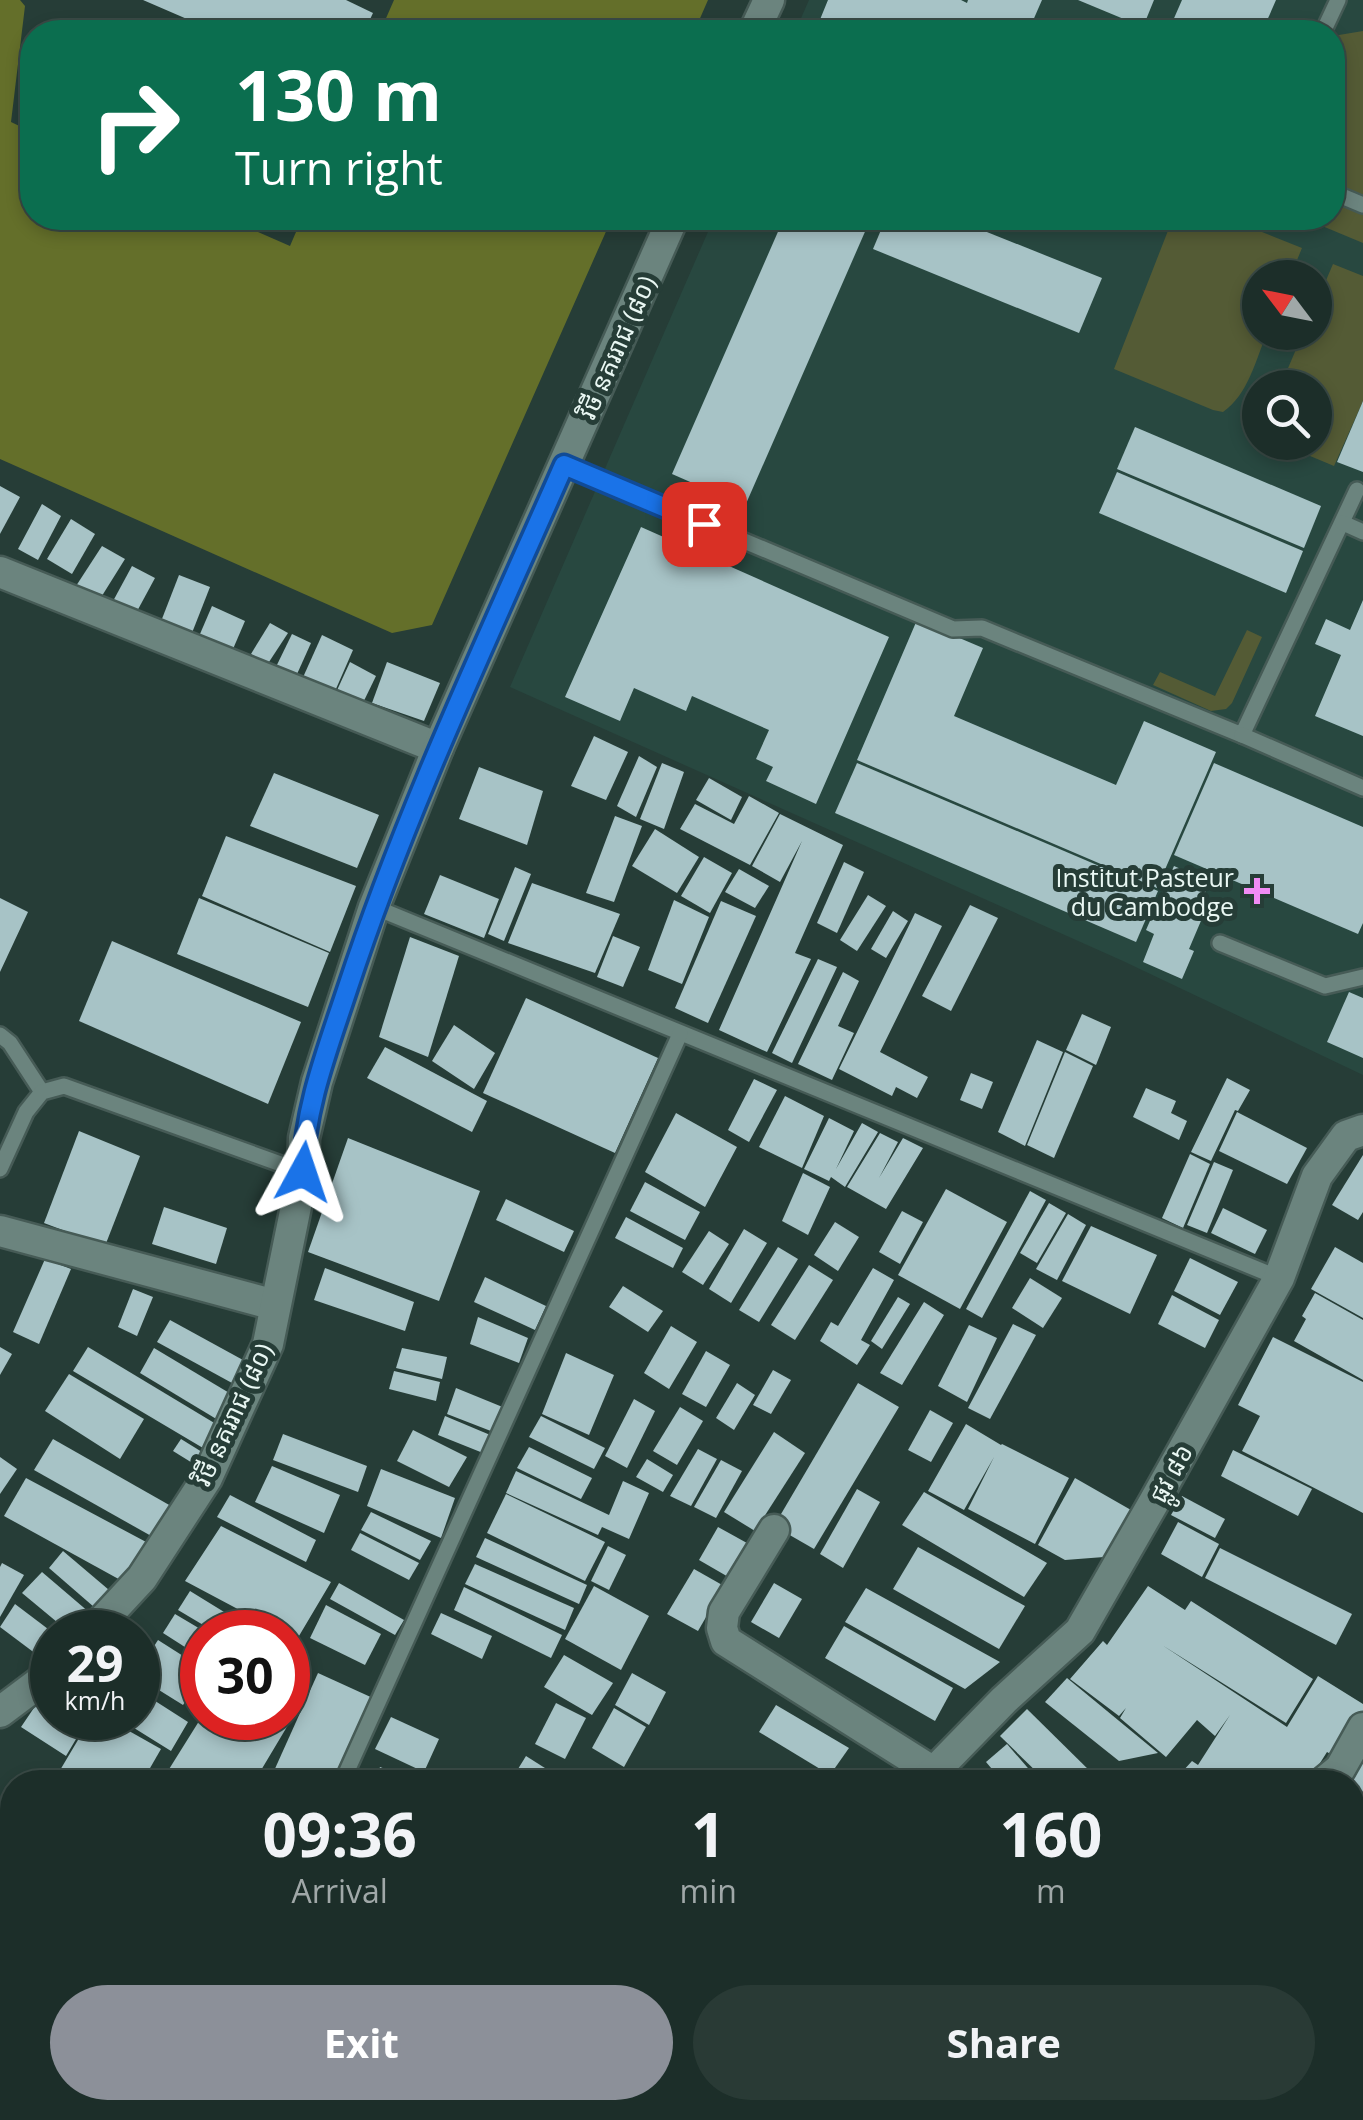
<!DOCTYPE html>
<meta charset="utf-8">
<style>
body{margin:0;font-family:"Open Sans","Noto Sans Khmer",sans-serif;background:#293a35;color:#f1f3f6;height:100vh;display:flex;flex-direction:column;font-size:38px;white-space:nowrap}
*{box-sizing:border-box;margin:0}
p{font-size:32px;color:#a0a8a8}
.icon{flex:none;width:55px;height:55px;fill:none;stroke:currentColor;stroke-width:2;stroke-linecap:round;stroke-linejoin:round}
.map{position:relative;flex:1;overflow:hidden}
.details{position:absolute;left:0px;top:1770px;width:1365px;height:350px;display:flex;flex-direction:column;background:#1c2e29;border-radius:40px 40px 0 0;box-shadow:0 5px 15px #0003,0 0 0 2px #3a4a46}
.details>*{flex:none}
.guide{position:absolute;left:20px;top:20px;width:1325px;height:210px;border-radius:40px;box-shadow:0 5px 15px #0003,0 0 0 2px #3a4a46;background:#0b6e4f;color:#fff;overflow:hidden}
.needle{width:65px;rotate:302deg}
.buttons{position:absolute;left:1242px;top:260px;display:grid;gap:20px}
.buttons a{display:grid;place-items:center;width:90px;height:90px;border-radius:50%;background:#1c2e29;box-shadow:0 5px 15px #0003,0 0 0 2px #3a4a46;font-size:50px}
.speed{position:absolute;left:30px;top:1610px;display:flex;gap:20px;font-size:50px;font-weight:700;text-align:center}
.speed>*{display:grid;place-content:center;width:130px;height:130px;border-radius:50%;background:#1c2e29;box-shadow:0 5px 15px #0003,0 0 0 2px #3a4a46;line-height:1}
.speed small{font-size:25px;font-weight:400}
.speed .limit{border:15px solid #d22;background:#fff;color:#111}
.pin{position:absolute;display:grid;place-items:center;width:85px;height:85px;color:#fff;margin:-42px;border-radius:20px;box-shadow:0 5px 15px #0006}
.me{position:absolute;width:110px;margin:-55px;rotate:5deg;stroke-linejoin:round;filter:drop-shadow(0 0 8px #0008)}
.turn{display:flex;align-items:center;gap:35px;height:210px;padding:0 50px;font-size:45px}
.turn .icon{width:130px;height:130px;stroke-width:2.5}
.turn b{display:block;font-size:70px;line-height:85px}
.eta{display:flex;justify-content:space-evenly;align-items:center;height:170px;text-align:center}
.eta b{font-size:60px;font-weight:700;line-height:70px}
.cta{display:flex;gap:20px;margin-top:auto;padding:20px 50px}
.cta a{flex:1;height:115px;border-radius:60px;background:#8c9099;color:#fff;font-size:40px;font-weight:700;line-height:115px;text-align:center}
.cta a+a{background:#293a35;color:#f1f3f6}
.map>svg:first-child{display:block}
</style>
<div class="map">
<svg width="1363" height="2120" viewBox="0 0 1363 2120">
<rect width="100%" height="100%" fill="#263d37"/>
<path fill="#284840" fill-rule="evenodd" d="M 809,0 L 1363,0 L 1363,1075 L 1123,961 L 510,687 L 714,218 L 1332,218 L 1332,32 L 795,32 ZM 1260,278 L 1315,278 L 1315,332 L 1260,332 ZM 1260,388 L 1315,388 L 1315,442 L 1260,442 Z"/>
<g fill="#545b35">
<polygon points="1363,31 1363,243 1303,218 1332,218 1333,36"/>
<path d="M 1176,218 L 1227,218 L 1302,248 L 1290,277 L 1260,278 L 1260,332 L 1267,333 C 1256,359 1248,395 1223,412 L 1213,410 L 1114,369 L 1171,223 Z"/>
<polygon points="1333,264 1363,276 1363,401 1334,466 1279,443 1315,442 1315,388 1280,387 1303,333 1315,332 1315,306"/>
<polygon points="1247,630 1262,637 1232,703 1226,709 1211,711 1153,685 1160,672 1215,696"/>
</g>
<g fill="#646f2a">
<polygon points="0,0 20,0 25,6 11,122 32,132 32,218 226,218 290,246 302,218 612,218 432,625 392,633 0,459"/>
<polygon points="394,0 708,0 694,32 380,32"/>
</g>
<g fill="#a7c3c6">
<polygon points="143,0 346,0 373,13 364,32 217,32"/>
<polygon points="828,0 961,0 967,3 968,0 1042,0 1028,32 844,32 819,22"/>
<polygon points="1078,0 1154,0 1143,27"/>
<polygon points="1182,0 1276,0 1262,32 1168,32"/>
<polygon points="784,218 871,218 745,506 672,474"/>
<polygon points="886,218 952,218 1102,278 1079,333 873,249"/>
<polygon points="1363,401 1363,472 1337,462"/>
<polygon points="1135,427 1321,506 1304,548 1117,469"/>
<polygon points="1117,472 1303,551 1286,593 1099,513"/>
<polygon points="0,486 20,497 0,534"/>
<polygon points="42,504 61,516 38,560 18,549"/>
<polygon points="71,519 95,534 72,574 47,559"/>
<polygon points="641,527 889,637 816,804 766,781 773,767 756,759 769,730 692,696 686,711 634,688 620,721 565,697"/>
<polygon points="102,546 125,559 100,599 76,586"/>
<polygon points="132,566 155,578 135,615 112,603"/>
<polygon points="179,575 210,587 190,638 160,624"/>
<polygon points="1363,600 1363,736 1315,716 1341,655 1315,644 1326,619 1350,630"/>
<polygon points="212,606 245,621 230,656 197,641"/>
<polygon points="917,620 983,648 954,716 1116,785 1144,721 1216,752 1157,888 857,760"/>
<polygon points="270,623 288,633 267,665 251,654"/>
<polygon points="292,634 311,643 293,683 273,673"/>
<polygon points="322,635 353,650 332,698 300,684"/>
<polygon points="350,662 376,676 359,711 333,699"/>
<polygon points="387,662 440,683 424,721 372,703"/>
<polygon points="594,736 628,752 606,800 571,786"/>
<polygon points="639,756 657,767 636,817 617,806"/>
<polygon points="662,763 684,772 664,829 640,819"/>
<polygon points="857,763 1158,891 1136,942 835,813"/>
<polygon points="1214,763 1363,827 1363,923 1358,934 1174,855"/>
<polygon points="479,767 543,791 527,845 459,819"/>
<polygon points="274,773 379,815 357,868 250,826"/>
<polygon points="709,778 742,797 731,820 696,800"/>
<polygon points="749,796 779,813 750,865 680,829 695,804 734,824"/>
<polygon points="780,814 843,845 795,953 811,959 767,1052 719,1030 802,841 780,882 752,866"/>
<polygon points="615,816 642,826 614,902 586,893"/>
<polygon points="655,829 699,857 677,893 632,866"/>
<polygon points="226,836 356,886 330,952 202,896"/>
<polygon points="704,857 732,873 710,913 681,896"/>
<polygon points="844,862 864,872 837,933 817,923"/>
<polygon points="1174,866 1210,882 1199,907 1206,909 1189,949 1194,951 1182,979 1143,962 1154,934 1146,930"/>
<polygon points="515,867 531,874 504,941 488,934"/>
<polygon points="739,869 769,886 755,908 725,892"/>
<polygon points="440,875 499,899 484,938 424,914"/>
<polygon points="532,883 620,914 595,973 508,943"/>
<polygon points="868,895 886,906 857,951 840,940"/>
<polygon points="0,898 28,912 0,972"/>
<polygon points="199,898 329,953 308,1007 177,954"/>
<polygon points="674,900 709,917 682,984 648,970"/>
<polygon points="721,901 756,916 708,1023 675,1008"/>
<polygon points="970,905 998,918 951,1011 922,996"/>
<polygon points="893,911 908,921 886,958 871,949"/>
<polygon points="915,913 942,926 880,1052 928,1077 917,1098 896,1087 892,1096 839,1069"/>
<polygon points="613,936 640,947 623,987 597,977"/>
<polygon points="410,937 459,956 428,1057 379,1037"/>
<polygon points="112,941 301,1022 268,1104 79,1021"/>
<polygon points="818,959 837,967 792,1063 772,1053"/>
<polygon points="843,972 859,981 838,1026 854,1033 832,1080 798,1064"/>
<polygon points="1349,992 1363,998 1363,1058 1327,1042"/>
<polygon points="526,998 658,1058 615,1153 483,1093"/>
<polygon points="1082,1014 1111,1027 1096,1065 1066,1050"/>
<polygon points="454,1025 495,1053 474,1089 432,1061"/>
<polygon points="1037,1040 1063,1052 1025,1146 998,1132"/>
<polygon points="385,1047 487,1101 472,1132 367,1078"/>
<polygon points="1065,1052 1093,1066 1054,1158 1027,1145"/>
<polygon points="971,1073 993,1082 982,1109 960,1100"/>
<polygon points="1227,1078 1250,1090 1238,1111 1235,1110 1211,1161 1191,1152"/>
<polygon points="754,1079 777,1090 749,1142 728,1130"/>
<polygon points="1146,1088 1176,1101 1171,1113 1187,1121 1179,1140 1133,1117"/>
<polygon points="785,1096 824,1116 802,1168 759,1147"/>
<polygon points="1237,1112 1307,1148 1287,1184 1219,1151"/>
<polygon points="676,1113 737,1147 705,1207 645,1172"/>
<polygon points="829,1118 854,1131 836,1169 862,1123 878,1132 845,1187 831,1177 829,1181 804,1169"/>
<polygon points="79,1131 140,1156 105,1246 44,1223"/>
<polygon points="880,1133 898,1142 879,1178 903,1138 923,1148 886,1209 847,1187"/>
<polygon points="348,1138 480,1191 439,1301 308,1252"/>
<polygon points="1190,1154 1210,1164 1183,1228 1162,1218"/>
<polygon points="1363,1155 1363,1212 1358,1220 1332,1205"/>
<polygon points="1214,1162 1233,1170 1207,1233 1187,1225"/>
<polygon points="803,1173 830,1187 808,1235 782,1221"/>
<polygon points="645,1182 700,1212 685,1240 630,1211"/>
<polygon points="946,1189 1007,1222 960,1309 898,1275"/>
<polygon points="1030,1191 1046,1200 982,1318 966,1309"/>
<polygon points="506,1199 574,1231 564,1252 496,1220"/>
<polygon points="1049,1203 1066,1213 1037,1263 1020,1253"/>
<polygon points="164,1207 227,1228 216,1264 152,1244"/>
<polygon points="1223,1208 1267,1230 1255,1254 1211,1233"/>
<polygon points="902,1211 923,1222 900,1264 879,1252"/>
<polygon points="1068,1214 1086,1225 1057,1280 1036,1269"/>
<polygon points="626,1217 683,1248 673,1268 615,1238"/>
<polygon points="835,1222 859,1237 838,1271 814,1255"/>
<polygon points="1091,1226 1157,1255 1130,1314 1062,1281"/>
<polygon points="744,1229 767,1243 731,1303 709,1289"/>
<polygon points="709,1231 729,1244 703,1285 682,1272"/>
<polygon points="778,1247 798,1259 759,1322 739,1310"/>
<polygon points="1335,1247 1363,1263 1363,1318 1311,1289"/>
<polygon points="1190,1258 1238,1282 1220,1315 1174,1291"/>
<polygon points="45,1259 71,1269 39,1344 13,1332"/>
<polygon points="809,1265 833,1280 795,1340 771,1325"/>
<polygon points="325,1268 414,1302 405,1331 314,1300"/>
<polygon points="873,1268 894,1280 861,1340 870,1345 857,1365 820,1341 831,1322 838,1326"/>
<polygon points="485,1277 546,1306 535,1330 474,1302"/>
<polygon points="1030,1278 1062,1298 1043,1328 1012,1308"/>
<polygon points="623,1286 663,1311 648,1332 609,1307"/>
<polygon points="133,1289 153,1297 137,1336 118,1327"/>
<polygon points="1315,1293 1363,1320 1363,1380 1294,1341 1306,1319 1302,1316"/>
<polygon points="1172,1295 1219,1320 1205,1348 1158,1324"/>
<polygon points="898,1297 910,1304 882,1349 871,1341"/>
<polygon points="924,1302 944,1315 902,1385 880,1373"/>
<polygon points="478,1317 528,1338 519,1363 470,1344"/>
<polygon points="170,1320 243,1360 232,1383 157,1342"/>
<polygon points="1013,1324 1036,1335 990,1419 968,1408"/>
<polygon points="969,1325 997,1338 967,1402 938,1386"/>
<polygon points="671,1326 697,1342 669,1389 644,1373"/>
<polygon points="1273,1337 1363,1382 1363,1513 1242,1451 1260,1416 1238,1405"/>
<polygon points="0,1347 12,1354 0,1375"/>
<polygon points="88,1347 216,1424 203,1448 73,1371"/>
<polygon points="154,1348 231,1394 218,1420 140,1373"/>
<polygon points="402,1348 447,1357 442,1379 396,1368"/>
<polygon points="706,1351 730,1365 706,1407 682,1394"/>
<polygon points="566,1353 614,1375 589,1435 542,1414"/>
<polygon points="773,1370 791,1380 771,1414 753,1405"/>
<polygon points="394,1371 440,1382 436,1401 389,1389"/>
<polygon points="69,1374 144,1419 120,1459 45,1411"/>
<polygon points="737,1383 755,1395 734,1430 716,1418"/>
<polygon points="858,1383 899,1407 814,1549 774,1526"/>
<polygon points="456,1388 505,1408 496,1433 447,1414"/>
<polygon points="634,1399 655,1411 627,1468 605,1456"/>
<polygon points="680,1407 703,1421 677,1465 653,1451"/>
<polygon points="930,1410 953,1423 931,1462 908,1450"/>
<polygon points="445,1416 495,1437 488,1455 438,1435"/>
<polygon points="541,1416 605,1448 594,1469 529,1437"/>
<polygon points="966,1424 1001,1445 1002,1444 1069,1478 1035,1544 968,1509 994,1457 964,1510 928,1491"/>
<polygon points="413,1430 467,1457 449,1487 397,1461"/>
<polygon points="774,1432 805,1453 755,1531 724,1512"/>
<polygon points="283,1434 367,1466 358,1492 273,1460"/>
<polygon points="53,1439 171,1506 153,1537 34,1470"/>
<polygon points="181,1439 202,1452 194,1464 173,1451"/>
<polygon points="529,1447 592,1478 581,1499 517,1468"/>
<polygon points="698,1449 717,1459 691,1506 670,1496"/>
<polygon points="1233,1450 1312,1489 1298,1516 1221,1476"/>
<polygon points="0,1457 17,1469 0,1494"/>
<polygon points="647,1459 673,1475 663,1492 636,1477"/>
<polygon points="721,1460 742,1471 716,1518 694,1507"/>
<polygon points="272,1466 340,1495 324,1533 255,1502"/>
<polygon points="381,1469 455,1498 441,1538 367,1506"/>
<polygon points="516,1471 609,1515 623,1481 649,1493 629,1539 602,1527 598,1535 506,1493"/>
<polygon points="26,1478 148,1543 124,1582 4,1516"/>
<polygon points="1075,1478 1131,1510 1104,1557 1065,1560 1038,1545"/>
<polygon points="857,1489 880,1502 843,1568 820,1554"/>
<polygon points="924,1492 1047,1563 1024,1597 902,1525"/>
<polygon points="506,1494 605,1542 585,1581 487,1533"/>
<polygon points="230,1495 316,1540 306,1562 217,1517"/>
<polygon points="1182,1496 1225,1519 1215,1538 1171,1515"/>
<polygon points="371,1512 431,1541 420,1560 361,1530"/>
<polygon points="1178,1522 1219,1544 1202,1577 1161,1554"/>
<polygon points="221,1526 331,1582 296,1641 288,1636 288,1632 281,1632 185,1581"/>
<polygon points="718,1527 756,1548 737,1582 699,1560"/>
<polygon points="360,1533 419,1563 409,1580 351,1550"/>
<polygon points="485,1538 587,1585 579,1604 476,1557"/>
<polygon points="608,1546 626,1555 609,1590 591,1581"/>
<polygon points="918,1547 1025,1606 999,1649 893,1589"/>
<polygon points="1220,1548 1352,1614 1336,1645 1205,1578"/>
<polygon points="63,1551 109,1590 94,1607 49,1568"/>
<polygon points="2,1563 24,1575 0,1617 0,1567"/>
<polygon points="475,1564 574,1608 565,1630 465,1584"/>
<polygon points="694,1569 724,1586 698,1631 667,1614"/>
<polygon points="42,1572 90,1613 69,1632 22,1593"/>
<polygon points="339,1583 404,1620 395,1635 330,1599"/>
<polygon points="774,1583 802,1599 779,1638 751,1622"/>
<polygon points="594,1586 649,1616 621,1670 565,1639"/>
<polygon points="1148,1586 1185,1610 1191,1601 1313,1679 1286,1723 1162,1645 1287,1727 1318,1676 1363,1704 1363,1715 1336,1757 1327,1752 1315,1771 1303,1782 1173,1782 1192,1761 1198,1765 1230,1715 1215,1736 1197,1720 1166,1757 1120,1718 1126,1708 1119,1716 1070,1679 1103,1641 1107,1645"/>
<polygon points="464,1587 562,1635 551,1658 454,1610"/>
<polygon points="866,1588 1000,1662 965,1689 845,1622"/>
<polygon points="190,1591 242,1623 236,1632 215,1632 178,1610"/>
<polygon points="15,1604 52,1632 52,1650 44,1660 0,1627"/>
<polygon points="326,1605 381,1634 365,1665 310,1638"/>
<polygon points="441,1613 492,1636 482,1659 431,1634"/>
<polygon points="175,1614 202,1630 202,1658 163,1633"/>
<polygon points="844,1626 953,1688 935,1721 825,1658"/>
<polygon points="158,1640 202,1668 202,1677 183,1705 138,1677 138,1671"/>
<polygon points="288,1650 302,1658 288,1680"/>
<polygon points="564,1655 613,1683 592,1715 544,1687"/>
<polygon points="318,1673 375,1699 338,1782 269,1782"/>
<polygon points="632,1673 666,1692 649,1725 615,1705"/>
<polygon points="1067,1678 1158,1753 1119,1761 1045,1702"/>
<polygon points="138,1690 188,1722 171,1751 118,1718 138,1718"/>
<polygon points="42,1696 52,1703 52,1718 75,1718 85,1724 66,1756 21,1727"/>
<polygon points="556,1703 586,1718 565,1759 535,1744"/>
<polygon points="776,1705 849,1748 830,1775 759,1732"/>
<polygon points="614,1708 646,1727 624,1767 592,1748"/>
<polygon points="1027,1709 1097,1778 1093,1782 1047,1782 1000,1736"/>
<polygon points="288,1711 294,1715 254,1782 161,1782 201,1718 288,1718"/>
<polygon points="391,1717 439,1739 424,1772 375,1749"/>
<polygon points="91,1718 106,1718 161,1749 142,1782 53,1782"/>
<polygon points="1007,1744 1040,1782 1003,1782 986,1762"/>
<polygon points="526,1756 567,1782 510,1782"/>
<polygon points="1358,1760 1363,1763 1363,1792 1352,1786 1352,1782 1346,1782"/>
<polygon points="380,1767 409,1778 407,1782 374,1782"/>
<polygon points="438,1769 466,1782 432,1782"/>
<polygon points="1352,1788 1363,1794 1363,1824 1352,1818"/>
<polygon points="3,1803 12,1806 12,1828 0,1823 0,1812"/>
<polygon points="1352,1820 1363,1826 1363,1851 1352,1845"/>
<polygon points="0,1905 9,1906 2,1947 0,1947"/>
<polygon points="413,2108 659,2108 663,2120 412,2120"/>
<polygon points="694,2108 703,2108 728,2120 688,2120"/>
<polygon points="712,2108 825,2108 828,2120 738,2120"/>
<polygon points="1132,2108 1281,2108 1275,2120 1126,2120"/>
</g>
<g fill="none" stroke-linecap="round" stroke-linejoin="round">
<g stroke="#465b56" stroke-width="20">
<g id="service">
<polyline points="1323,32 1338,0"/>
<polyline points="1332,192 1363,205"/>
<polyline points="564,465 953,629 982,628 1242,735 1357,490"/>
<polyline points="1343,523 1363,532"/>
<polyline points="1242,735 1363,788"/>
<polyline points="374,907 1279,1278"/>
<polyline points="1220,943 1325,986 1363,977"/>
<polyline points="0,1035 10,1043 42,1092"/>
<polyline points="0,1169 26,1112 42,1092 64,1086 303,1172"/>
<polyline points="342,1782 680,1034"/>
</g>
</g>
<g stroke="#465b56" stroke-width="35">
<g id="minor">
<polyline points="754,32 769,0"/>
<polyline points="0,572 438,748"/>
<polyline points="0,1231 275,1305"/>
<polyline points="774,1530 724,1612 722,1628 726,1641 935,1773"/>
<polyline points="92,1632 142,1578 207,1478 268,1344 303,1172 304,1138 317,1082 374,907 438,748 673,218"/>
<polyline points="0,1712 52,1673"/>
<polyline points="924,1782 1004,1700 1080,1631 1154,1502 1279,1278 1317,1176 1346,1136 1363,1130"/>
<polyline points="1324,1782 1340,1769 1363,1728"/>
<polyline points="0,1859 12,1861"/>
</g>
</g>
<use href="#service" stroke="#6b847e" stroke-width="15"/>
<use href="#minor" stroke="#6b847e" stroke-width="30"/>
</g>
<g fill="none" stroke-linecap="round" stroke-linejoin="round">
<g stroke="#114b97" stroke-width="25">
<path id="route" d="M 303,1172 C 304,1108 328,1048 348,987 C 407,808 488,638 564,465 L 704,524"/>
</g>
<use href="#route" stroke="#1a73e8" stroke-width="18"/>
</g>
<path fill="#f18bf5" stroke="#263d37" stroke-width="4" d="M1252 876h10v10h10v10h-10v10h-10v-10h-10v-10h10z"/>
<g text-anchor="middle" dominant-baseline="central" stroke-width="10" stroke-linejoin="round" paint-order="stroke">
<g font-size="25" fill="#e9f7f3" stroke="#263d37">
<text transform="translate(616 347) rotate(-66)">វិថី នគររាជ (៨០)</text>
<text transform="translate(232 1414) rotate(-65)">វិថី នគររាជ (៨០)</text>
<text transform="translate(1170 1473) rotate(-61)">ផ្លូវ ៨៦</text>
</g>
<g font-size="25" fill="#e9f7f3" stroke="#263d37" text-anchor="end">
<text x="1234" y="877">Institut Pasteur<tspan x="1234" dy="29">du Cambodge</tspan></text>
</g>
</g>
</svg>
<div class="buttons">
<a><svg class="needle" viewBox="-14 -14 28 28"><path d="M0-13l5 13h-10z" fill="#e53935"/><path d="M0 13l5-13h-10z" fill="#a0a8a8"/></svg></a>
<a><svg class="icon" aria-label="search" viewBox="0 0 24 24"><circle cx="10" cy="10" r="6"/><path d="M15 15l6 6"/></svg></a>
</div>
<div class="speed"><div>29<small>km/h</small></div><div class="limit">30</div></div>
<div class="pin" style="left:704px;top:524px;background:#d93025"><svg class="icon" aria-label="arrive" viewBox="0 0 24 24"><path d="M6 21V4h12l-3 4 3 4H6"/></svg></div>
<svg class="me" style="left:303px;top:1172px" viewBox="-20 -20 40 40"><path d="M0-17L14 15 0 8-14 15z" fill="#1a73e8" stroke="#fff" stroke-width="4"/></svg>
<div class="guide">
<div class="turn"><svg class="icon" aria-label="right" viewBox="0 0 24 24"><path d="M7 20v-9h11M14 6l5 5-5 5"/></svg><div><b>130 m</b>Turn right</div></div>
</div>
<section class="details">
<div class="eta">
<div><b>09:36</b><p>Arrival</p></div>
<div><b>1</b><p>min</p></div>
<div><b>160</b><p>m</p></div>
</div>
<div class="cta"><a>Exit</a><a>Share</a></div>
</section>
</div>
